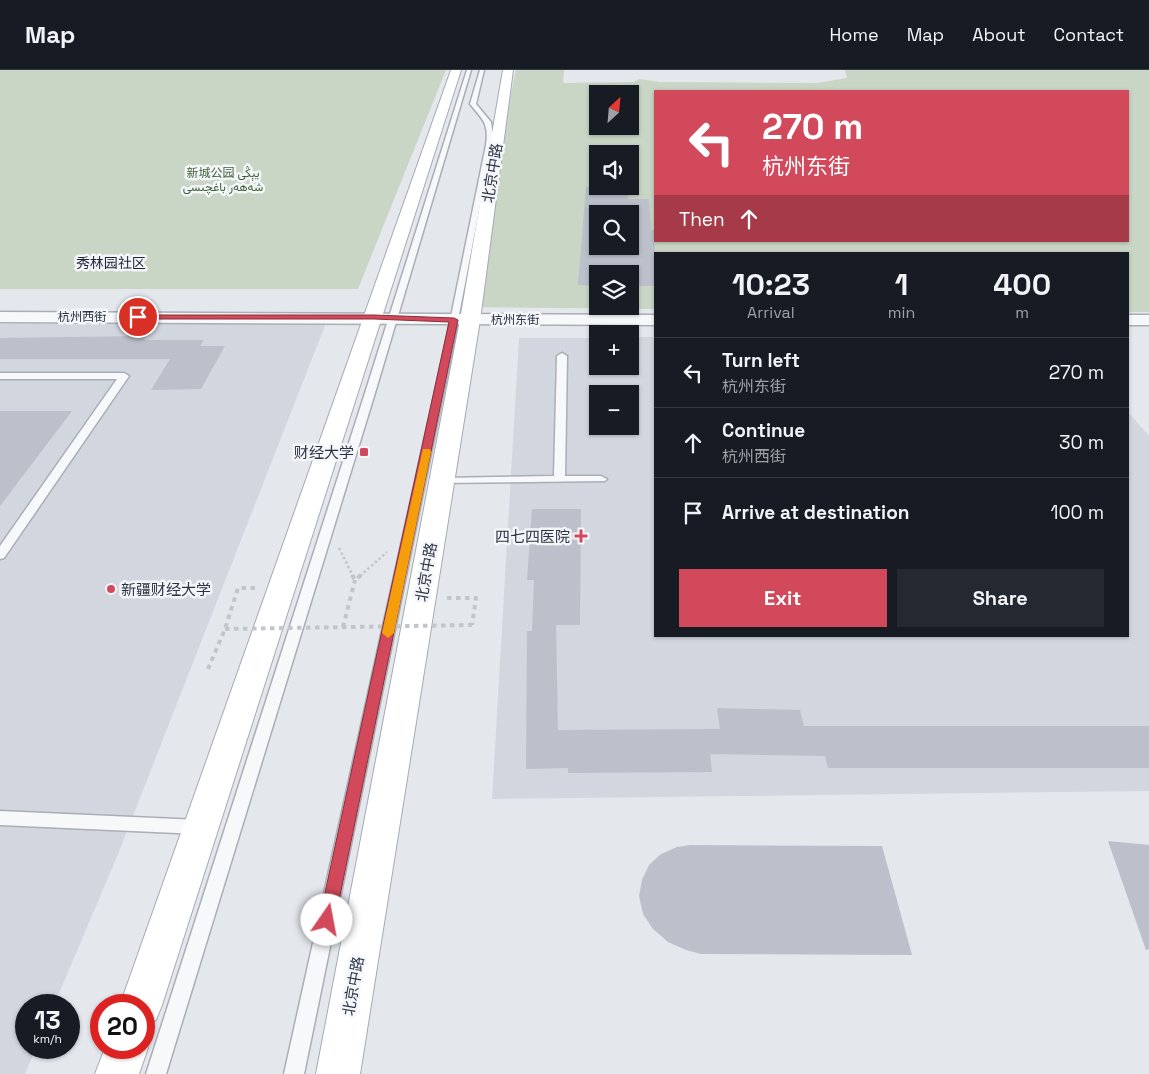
<!DOCTYPE html>
<meta charset="utf-8">
<style>
body{margin:0;font-family:"Space Grotesk",Vazirmatn,"Noto Sans SC",sans-serif;background:#242831;color:#f1f3f6;height:100vh;display:flex;flex-direction:column;font-size:19px;white-space:nowrap}
*{box-sizing:border-box;margin:0}
p{font-size:16px;color:#9ea1a6}
.icon{flex:none;width:28px;height:28px;fill:none;stroke:currentColor;stroke-width:2;stroke-linecap:round;stroke-linejoin:round}
.map{position:relative;flex:1;overflow:hidden}
.side{position:absolute;left:654px;top:182px;width:475px;height:385px;display:flex;flex-direction:column;background:#171b24;border-radius:0px;box-shadow:0 1px 4px #0004}
.side>*{flex:none}
.guide{position:absolute;left:654px;top:20px;width:475px;height:152px;border-radius:0px;box-shadow:0 1px 4px #0004;background:#d1495b;color:#fff;overflow:hidden}
.needle{width:32px;rotate:26deg}
.controls{position:absolute;left:589px;top:15px;display:grid;gap:10px}
.controls a{display:grid;place-items:center;width:50px;height:50px;border-radius:0px;background:#171b24;box-shadow:0 1px 4px #0004;font-size:25px}
.speed{position:absolute;left:15px;top:924px;display:flex;gap:10px;font-size:25px;font-weight:700;text-align:center}
.speed>*{display:grid;place-content:center;width:65px;height:65px;border-radius:50%;background:#171b24;box-shadow:0 1px 4px #0004;line-height:1}
.speed small{font-size:12px;font-weight:400}
.speed .limit{border:8px solid #d22;background:#fff;color:#111}
.pin{position:absolute;display:grid;place-items:center;width:42px;height:42px;color:#fff;margin:-21px;border:2px solid #fff;border-radius:50%;box-shadow:0 1px 5px #0007}
.me{position:absolute;width:55px;margin:-28px;rotate:12deg;stroke-linejoin:round;filter:drop-shadow(0 0 4px #0008)}
.turn{display:flex;align-items:center;gap:18px;height:105px;padding:0 25px;font-size:22px}
.turn .icon{width:65px;height:65px;stroke-width:2.5}
.turn b{display:block;font-size:35px;line-height:42px}
.then{display:flex;align-items:center;height:48px;padding:0 25px;background:#0003;gap:10px;font-size:19px}
.eta{display:flex;justify-content:space-evenly;align-items:center;height:85px;text-align:center}
.eta b{font-size:30px;font-weight:600;line-height:35px}
.action{display:flex;gap:10px;margin-top:auto;padding:10px 25px}
.action a{flex:1;height:58px;border-radius:0px;background:#d1495b;color:#fff;font-size:20px;font-weight:600;line-height:58px;text-align:center}
.action a+a{background:#242831;color:#f1f3f6}
ul{padding:0;list-style:none}
li{display:flex;align-items:center;gap:15px;height:70px;padding:0 25px;border-top:1px solid #363941}
li div{flex:1}
li b{display:block;font-size:19px}
li em{font-style:normal}
header{display:flex;align-items:center;gap:30px;box-sizing:border-box;height:70px;padding:0 25px;background:#171b24;border-bottom:1px solid #363941}
header strong{font-size:24px}
nav{display:flex;gap:28px;margin-inline-start:auto;font-size:18px}
.map>svg:first-child{display:block}
</style>
<header>
<strong>Map</strong>
<nav><a>Home</a><a>Map</a><a>About</a><a>Contact</a></nav>
</header>
<div class="map">
<svg width="1149" height="1004" viewBox="0 0 1149 1004">
<rect width="100%" height="100%" fill="#e4e7ec"/>
<g fill="#d2d6de" fill-rule="evenodd">
<polygon points="326,253 118,784 54,935 26,935 26,978 36,978 25,1004 0,1004 0,254"/>
<path d="M 630,267 L 655,267 L 655,566 L 1128,566 L 1128,342 L 1149,366 L 1149,721 L 492,729 L 519,268 L 597,268 L 598,296 L 630,296 ZM 598,324 L 630,324 L 630,356 L 598,356 Z"/>
</g>
<g fill="#c9d6c5" fill-rule="evenodd">
<polygon points="0,0 446,0 358,219 0,219"/>
<path d="M 516,0 L 564,0 L 563,13 L 634,12 L 639,9 L 660,12 L 817,13 L 847,8 L 845,0 L 1149,0 L 1149,242 L 1128,242 L 1128,184 L 655,184 L 655,239 L 465,237 ZM 655,21 L 1128,21 L 1128,171 L 655,171 ZM 598,24 L 630,24 L 630,56 L 598,56 ZM 598,84 L 630,84 L 630,116 L 598,116 ZM 598,144 L 630,144 L 630,176 L 598,176 ZM 598,204 L 630,204 L 630,236 L 598,236 Z"/>
</g>
<g fill="#bbc0ca" fill-rule="evenodd">
<path d="M 586,117 L 627,117 L 628,129 L 649,129 L 651,160 L 655,160 L 655,216 L 630,216 L 630,204 L 598,204 L 598,216 L 578,215 ZM 598,144 L 630,144 L 630,176 L 598,176 Z"/>
<polygon points="146,266 144,270 204,270 200,276 225,276 201,319 151,320 170,289 0,289 0,268"/>
<polygon points="0,341 72,341 0,436"/>
<polygon points="532,439 581,439 580,555 556,555 558,660 720,659 717,638 800,640 804,656 1149,656 1149,698 828,698 825,686 710,684 712,702 568,703 568,698 526,699 527,561 532,561 534,510 527,510"/>
<polygon points="1108,771 1149,775 1149,879 1146,880"/>
<polygon points="690,775 882,776 912,885 701,884 686,880 668,872 653,859 643,844 639,826 642,810 649,795 661,784 677,777"/>
</g>
<g fill="none" stroke-linecap="round" stroke-linejoin="round">
<g stroke="#a9aeb7" stroke-width="3">
<g id="service">
<polygon points="467,0 471,0 375,323 166,1004 146,1004 365,323"/>
<path d="M 480,0 L 484,0 L 476,34 L 491,52 L 493,67 L 454,271 L 304,1004 L 284,1004 L 446,271 L 486,75 C 489,53 483,50 470,34 Z"/>
<polygon points="562,283 567,286 565,406 601,406 607,409 605,411 438,413 436,411 438,409 442,408 554,406 557,286"/>
<polygon points="0,303 124,303 129,306 4,488 0,489 0,476 117,309 0,309"/>
<polygon points="0,741 199,750 205,752 207,757 205,762 199,764 0,755"/>
</g>
</g>
<g stroke="#a9aeb7" stroke-width="3">
<g id="minor">
<polygon points="0,242 655,245 655,255 0,252"/>
<rect x="1128" y="245" width="21" height="10"/>
</g>
</g>
<g stroke="#a3abb8" stroke-width="2">
<g id="primary">
<polygon points="451,0 461,0 162,935 156,950 144,955 144,935 120,935"/>
<polygon points="503,0 513,0 480,250 360,1004 316,1004 460,250"/>
<polygon points="144,968 148,978 139,1004 95,1004 105,978 144,978"/>
</g>
</g>
<g stroke="#c2c5cb" stroke-width="2.5" stroke-dasharray="2.5 2.5" stroke-linecap="butt">
<polyline points="339,478 353,506"/>
<polyline points="360,506 387,482"/>
</g>
<g stroke="#c2c5cb" stroke-width="4" stroke-dasharray="4.5 4.5" stroke-linecap="butt">
<polyline points="352,505 355,510 361,505"/>
<polyline points="447,528 476,528 472,555"/>
<polyline points="343,557 355,510"/>
<polyline points="208,599 225,559 238,518 257,518"/>
</g>
<use href="#service" fill="#f7f8fa" fill-rule="evenodd"/>
<use href="#minor" fill="#f7f8fa" fill-rule="evenodd"/>
<use href="#primary" fill="#fff" fill-rule="evenodd"/>
<polyline stroke="#c2c5cb" stroke-width="4" stroke-dasharray="4.5 4.5" stroke-linecap="butt" points="225,559 472,555"/>
</g>
<polygon fill="#d1495b" stroke="#882f3b" points="135,245 374,245 454,248 458,250 335,850 333,855 327,857 322,855 319,850 449,252 374,249 138,249 135,248"/>
<polygon fill="#f59e0b" points="423,379 430,379 431,382 394,563 388,568 382,563"/>
<g fill="#d1495b" stroke="#f4f6f9" stroke-width="2">
<rect x="359" y="377" width="10" height="10" rx="2.5"/>
<path d="M578.5 458.5h5v5h5v5h-5v5h-5v-5h-5v-5h5z"/>
<circle cx="111" cy="519" r="5"/>
</g>
<g text-anchor="middle" dominant-baseline="central" stroke-width="5" stroke-linejoin="round" paint-order="stroke">
<g font-size="12" fill="#3f6138" stroke="#f4f6f9">
<text x="223" y="103">新城公园 يېڭى<tspan x="223" dy="14">شەھەر باغچىسى</tspan></text>
</g>
<g font-size="12" fill="#2b3445" stroke="#f4f6f9">
<text x="82" y="247">杭州西街</text>
<text x="515" y="250">杭州东街</text>
</g>
<g font-size="14" fill="#1d2536" stroke="#f4f6f9">
<text x="111" y="193">秀林园社区</text>
</g>
<g font-size="15" fill="#2b3445" stroke="#f4f6f9">
<text transform="translate(492 103) rotate(-81)">北京中路</text>
<text transform="translate(426 502) rotate(-80)">北京中路</text>
<text transform="translate(353 916) rotate(-80)">北京中路</text>
</g>
<g font-size="15" fill="#2b3445" stroke="#f4f6f9" text-anchor="end">
<text x="354" y="382">财经大学</text>
<text x="570" y="466">四七四医院</text>
<text x="121" y="519" text-anchor="start">新疆财经大学</text>
</g>
</g>
</svg>
<div class="controls">
<a><svg class="needle" viewBox="-14 -14 28 28"><path d="M0-13l5 13h-10z" fill="#e53935"/><path d="M0 13l5-13h-10z" fill="#9ea1a6"/></svg></a>
<a><svg class="icon" aria-label="sound" viewBox="0 0 24 24"><path d="M4 9h4l5-4v14l-5-4H4zM17 9q2 3 0 6"/></svg></a>
<a><svg class="icon" aria-label="search" viewBox="0 0 24 24"><circle cx="10" cy="10" r="6"/><path d="M15 15l6 6"/></svg></a>
<a><svg class="icon" aria-label="layers" viewBox="0 0 24 24"><path d="M12 4l9 5-9 5-9-5zM3 14l9 5 9-5"/></svg></a>
<a>+</a>
<a>−</a>
</div>
<div class="speed"><div>13<small>km/h</small></div><div class="limit">20</div></div>
<div class="pin" style="left:138px;top:247px;background:#d93025"><svg class="icon" aria-label="arrive" viewBox="0 0 24 24"><path d="M6 21V4h12l-3 4 3 4H6"/></svg></div>
<svg class="me" style="left:327px;top:850px" viewBox="-20 -20 40 40"><circle r="19" fill="#fff"/><path d="M0-13L10 11 0 6-10 11z" fill="#d1495b"/></svg>
<div class="guide">
<div class="turn"><svg class="icon" aria-label="left" viewBox="0 0 24 24"><path d="M17 20v-9H6M10 6l-5 5 5 5"/></svg><div><b>270 m</b>杭州东街</div></div>
<div class="then">Then<svg class="icon" aria-label="ahead" viewBox="0 0 24 24"><path d="M12 20V5M6 11l6-6 6 6"/></svg></div>
</div>
<section class="side">
<div class="eta">
<div><b>10:23</b><p>Arrival</p></div>
<div><b>1</b><p>min</p></div>
<div><b>400</b><p>m</p></div>
</div>
<ul>
<li><svg class="icon" aria-label="left" viewBox="0 0 24 24"><path d="M17 20v-9H6M10 6l-5 5 5 5"/></svg><div><b>Turn left</b><p>杭州东街</p></div><em>270 m</em></li>
<li><svg class="icon" aria-label="ahead" viewBox="0 0 24 24"><path d="M12 20V5M6 11l6-6 6 6"/></svg><div><b>Continue</b><p>杭州西街</p></div><em>30 m</em></li>
<li><svg class="icon" aria-label="arrive" viewBox="0 0 24 24"><path d="M6 21V4h12l-3 4 3 4H6"/></svg><div><b>Arrive at destination</b></div><em>100 m</em></li>
</ul>
<div class="action"><a>Exit</a><a>Share</a></div>
</section>
</div>
